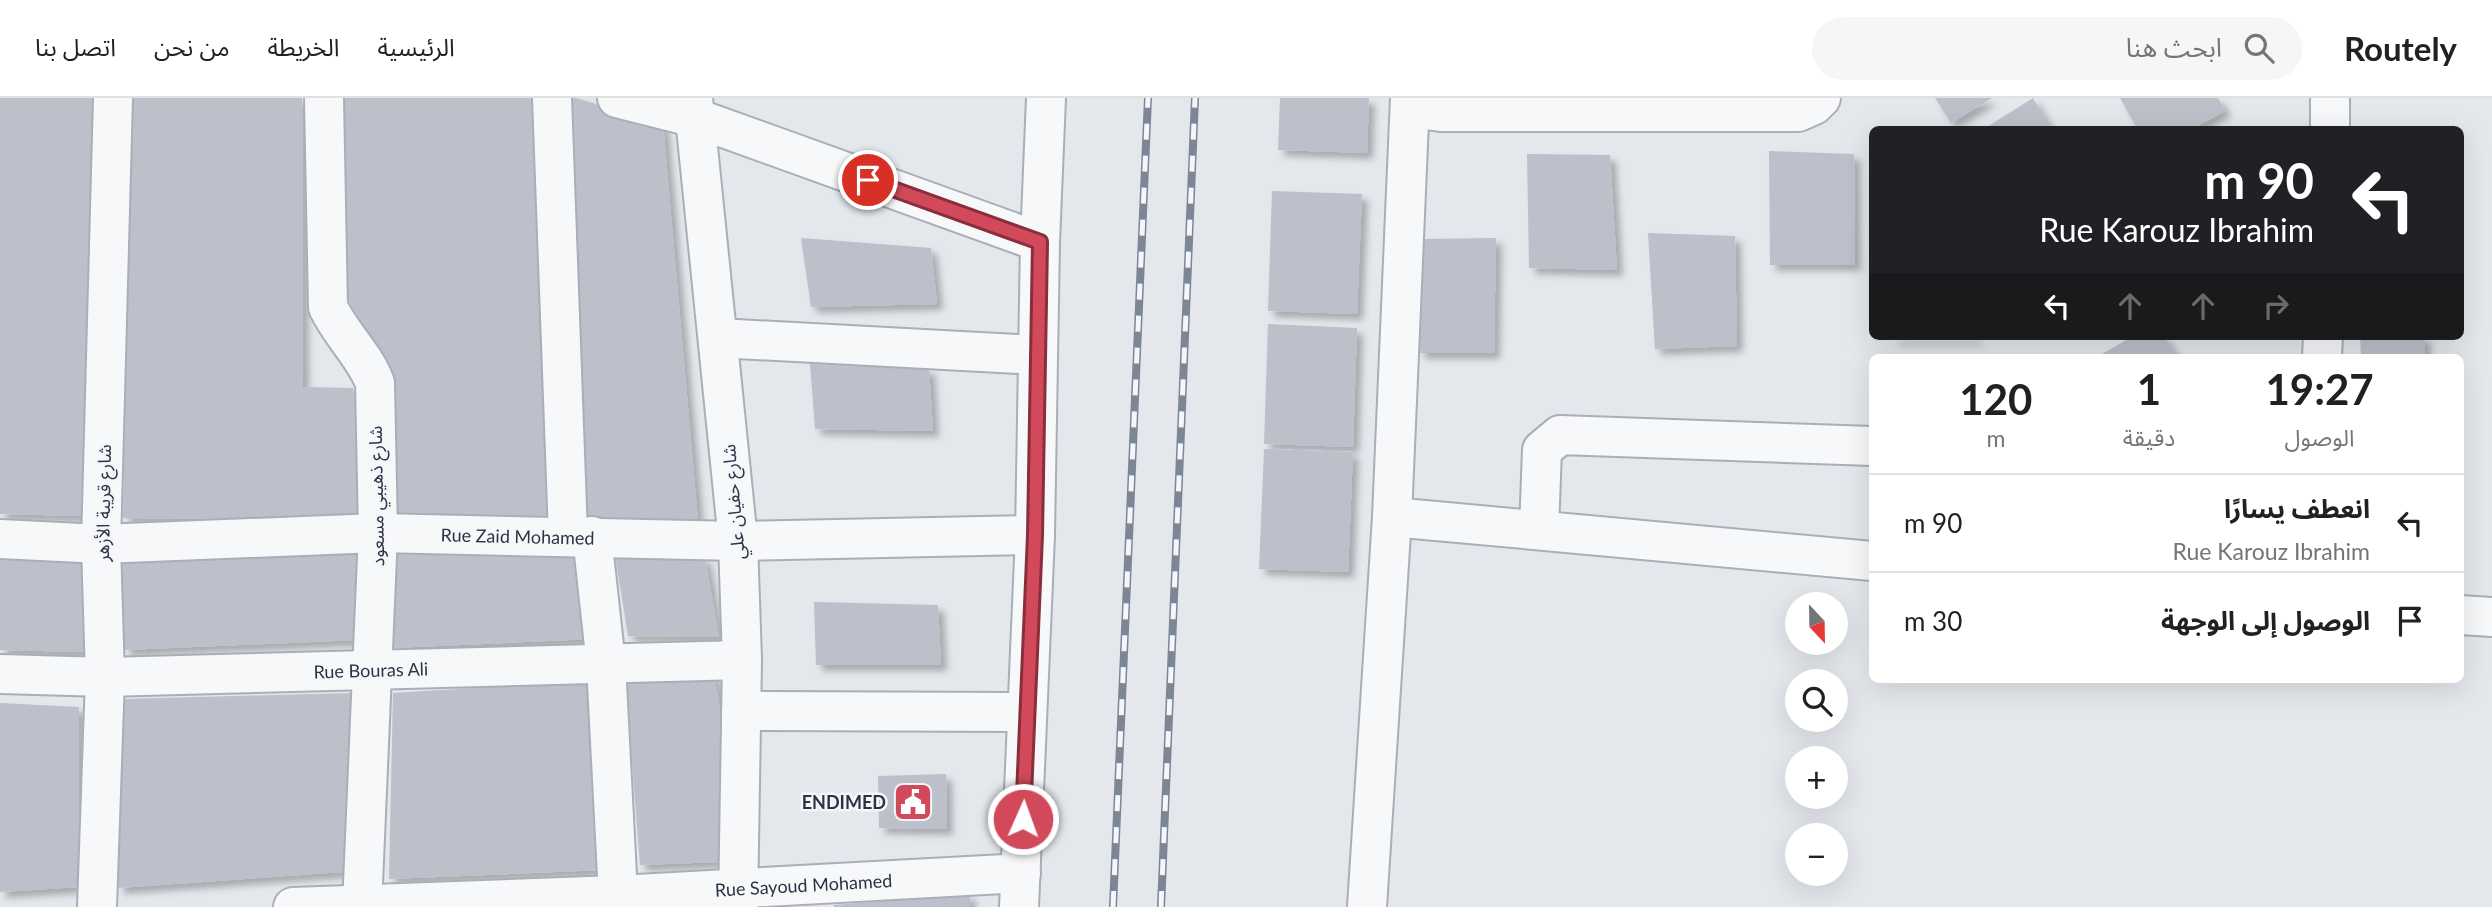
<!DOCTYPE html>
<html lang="ar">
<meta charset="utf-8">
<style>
body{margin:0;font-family:Lato,"Noto Sans Arabic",sans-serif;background:#f6f6f6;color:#202124;direction:rtl;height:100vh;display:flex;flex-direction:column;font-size:26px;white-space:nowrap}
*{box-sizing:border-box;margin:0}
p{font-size:23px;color:#757577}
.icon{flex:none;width:38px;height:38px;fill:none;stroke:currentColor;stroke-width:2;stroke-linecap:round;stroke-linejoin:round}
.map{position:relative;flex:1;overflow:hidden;direction:ltr}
.side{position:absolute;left:1869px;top:256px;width:595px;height:329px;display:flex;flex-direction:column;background:#fff;border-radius:10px;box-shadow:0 7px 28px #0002;direction:rtl}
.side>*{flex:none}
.banner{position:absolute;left:1869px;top:28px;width:595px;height:214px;border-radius:10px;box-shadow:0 7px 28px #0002;direction:rtl;background:#202124;color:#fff;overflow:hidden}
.needle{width:46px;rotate:158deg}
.fabs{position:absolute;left:1785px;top:494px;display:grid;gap:14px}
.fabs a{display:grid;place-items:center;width:63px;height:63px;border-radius:50%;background:#fff;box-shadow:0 7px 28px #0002;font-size:35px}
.pin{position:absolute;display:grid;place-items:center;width:60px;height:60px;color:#fff;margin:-30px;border:4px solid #fff;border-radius:50%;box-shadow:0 2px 7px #0007}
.me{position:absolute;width:77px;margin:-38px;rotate:2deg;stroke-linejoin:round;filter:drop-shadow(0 0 5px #0008)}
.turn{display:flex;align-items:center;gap:24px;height:147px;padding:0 35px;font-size:32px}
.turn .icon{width:91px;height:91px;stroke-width:2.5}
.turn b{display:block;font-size:49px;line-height:60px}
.lanes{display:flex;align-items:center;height:66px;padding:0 35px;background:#0003;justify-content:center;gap:35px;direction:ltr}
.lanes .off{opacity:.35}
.eta{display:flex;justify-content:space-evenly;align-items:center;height:119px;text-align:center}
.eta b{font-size:42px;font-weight:700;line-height:49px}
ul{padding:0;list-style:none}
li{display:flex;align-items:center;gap:21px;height:98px;padding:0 35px;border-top:2px solid #e0e0e0}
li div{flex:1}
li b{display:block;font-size:26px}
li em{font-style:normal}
header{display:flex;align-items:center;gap:42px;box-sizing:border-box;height:98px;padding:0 35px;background:#fff;border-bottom:2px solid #e0e0e0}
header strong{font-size:33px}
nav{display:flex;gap:38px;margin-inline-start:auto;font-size:24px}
.search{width:490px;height:63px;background:#f6f6f6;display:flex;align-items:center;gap:18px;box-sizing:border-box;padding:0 24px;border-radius:38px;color:#757577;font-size:26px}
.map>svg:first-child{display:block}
</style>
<header>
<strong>Routely</strong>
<div class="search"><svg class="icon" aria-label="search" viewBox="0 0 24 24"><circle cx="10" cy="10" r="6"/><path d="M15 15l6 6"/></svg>ابحث هنا</div>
<nav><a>الرئيسية</a><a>الخريطة</a><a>من نحن</a><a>اتصل بنا</a></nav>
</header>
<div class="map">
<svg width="2492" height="809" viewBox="0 0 2492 809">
<defs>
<filter id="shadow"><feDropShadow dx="6" dy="6" stdDeviation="3.5" flood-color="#0004"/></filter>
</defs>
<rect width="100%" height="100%" fill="#e4e7ec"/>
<g fill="#bbc0ca" filter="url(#shadow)">
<polygon points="0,0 96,0 84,418 0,416"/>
<polygon points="130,0 302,0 303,289 353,290 363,359 359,421 123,420"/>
<polygon points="337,0 531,0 549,421 393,423 388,286 342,188"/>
<polygon points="560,0 576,0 663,26 698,423 588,424"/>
<polygon points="1280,0 1369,0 1367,55 1278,52"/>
<polygon points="1935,0 1992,0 1951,25"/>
<polygon points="2033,0 2051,32 1982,32"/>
<polygon points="2120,0 2218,0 2225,13 2190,32 2138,32"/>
<polygon points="1769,53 1854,56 1855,167 1770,167"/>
<polygon points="1527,56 1610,57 1617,172 1529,170"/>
<polygon points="1272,93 1362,96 1357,216 1268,213"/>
<polygon points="1648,135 1735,138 1737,248 1655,251"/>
<polygon points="801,140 931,150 937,206 811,209"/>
<polygon points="1496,140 1494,255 1419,255 1419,141"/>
<polygon points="1268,226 1357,230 1353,349 1264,346"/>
<rect x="1893" y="238" width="83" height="3"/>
<polygon points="2133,238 2164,238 2177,259 2097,259"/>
<polygon points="2360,238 2425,238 2425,259 2361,259"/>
<polygon points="810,266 929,270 933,333 815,331"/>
<polygon points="1264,351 1353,354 1348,474 1259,471"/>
<polygon points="357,452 357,542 124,552 122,457"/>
<polygon points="393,456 580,460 591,541 392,550"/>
<polygon points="0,457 81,459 85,554 0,552"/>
<polygon points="615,457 705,459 719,539 628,538"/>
<polygon points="814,504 938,507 941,567 816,567"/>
<polygon points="714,575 723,631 718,764 640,767 625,576"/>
<polygon points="593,583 602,772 389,781 393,595"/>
<polygon points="353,595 342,774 118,790 121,601"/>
<polygon points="0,605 79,609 79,789 0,794"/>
<polygon points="946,676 947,731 879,730 878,678"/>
<polygon points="970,796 970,809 834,809 834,807"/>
</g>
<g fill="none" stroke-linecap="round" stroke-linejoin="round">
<g stroke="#a9aeb7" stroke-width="42">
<g id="minor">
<path d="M 324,0 L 328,209 C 341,237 364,256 375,285 L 378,435 L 362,809"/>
<polyline points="552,0 568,437"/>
<polyline points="617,0 696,20 1040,144"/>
<polyline points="693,0 738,443 742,562 738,809"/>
<polyline points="1410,10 1441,14 1798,14 1814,7 1821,0"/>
<polyline points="2330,32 2330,0"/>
<polyline points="718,240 1038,257"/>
<polyline points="2322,259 2323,238"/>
<polyline points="1392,419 1872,463"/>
<polyline points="1539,432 1542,352 1560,337 1872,348"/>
<polyline points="592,438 606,566 618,797"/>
<path id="s1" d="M 0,441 L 101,446 L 378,435 L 738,443 L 1035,437"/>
<polyline points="2460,517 2492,519"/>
<path id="s2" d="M 0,576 L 105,579 L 742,562"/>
<polyline points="741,613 1027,614"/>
<polyline points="97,809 105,579 101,446 113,0"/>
<path id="s3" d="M 293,809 L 618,797 L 1021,775"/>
<polyline points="1019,809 1035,437 1040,144 1046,0"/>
<polyline points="1367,809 1392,419 1410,0"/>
</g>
</g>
<use href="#minor" stroke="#f7f8fa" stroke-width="38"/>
<g stroke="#7d8696" stroke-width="8">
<g id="rail">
<polyline points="1113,809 1148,0"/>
<polyline points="1161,809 1195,0"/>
</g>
</g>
<use href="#rail" stroke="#f4f6f9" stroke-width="5" stroke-dasharray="16" stroke-linecap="butt"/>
</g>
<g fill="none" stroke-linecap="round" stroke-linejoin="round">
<g stroke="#882f3b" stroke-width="18">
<polyline id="route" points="868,82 1040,144 1035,437 1023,721"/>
</g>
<use href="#route" stroke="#d1495b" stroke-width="12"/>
</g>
<defs>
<g id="civic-square" transform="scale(2.0125)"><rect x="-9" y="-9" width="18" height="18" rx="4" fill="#d1495b" stroke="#f4f6f9"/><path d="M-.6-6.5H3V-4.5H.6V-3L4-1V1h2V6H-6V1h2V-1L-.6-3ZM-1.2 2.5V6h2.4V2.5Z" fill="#fff"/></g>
</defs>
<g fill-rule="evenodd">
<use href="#civic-square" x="913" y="704"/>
</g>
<g text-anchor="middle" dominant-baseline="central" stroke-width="5" stroke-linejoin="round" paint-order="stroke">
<g font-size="18" fill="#2b3445" stroke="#f4f6f9">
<text transform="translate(376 398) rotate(-91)">شارع ذهيبي مسعود</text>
<text transform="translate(733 404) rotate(-95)">شارع حفيان علي</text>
<text transform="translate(103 405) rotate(-89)">شارع قريبة الأزهر</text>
<text stroke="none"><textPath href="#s1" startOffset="518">Rue Zaid Mohamed</textPath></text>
<text stroke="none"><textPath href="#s2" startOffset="371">Rue Bouras Ali</textPath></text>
<text stroke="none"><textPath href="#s3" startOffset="511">Rue Sayoud Mohamed</textPath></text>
</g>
<g font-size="18" font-weight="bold" fill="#2b3445" stroke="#f4f6f9" text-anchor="end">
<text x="886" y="704">ENDIMED</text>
</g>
</g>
</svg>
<div class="fabs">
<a><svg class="needle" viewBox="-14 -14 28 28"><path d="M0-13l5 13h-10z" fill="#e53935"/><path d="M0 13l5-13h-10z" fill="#757577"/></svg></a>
<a><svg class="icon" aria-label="search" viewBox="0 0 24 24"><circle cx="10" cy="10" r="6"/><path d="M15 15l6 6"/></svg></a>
<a>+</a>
<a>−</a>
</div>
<div class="pin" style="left:868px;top:82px;background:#d93025"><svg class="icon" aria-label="arrive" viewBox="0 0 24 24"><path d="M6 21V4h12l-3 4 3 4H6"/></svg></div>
<svg class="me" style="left:1023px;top:721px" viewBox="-20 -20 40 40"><circle r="17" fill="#d1495b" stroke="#fff" stroke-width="3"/><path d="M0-11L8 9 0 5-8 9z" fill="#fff"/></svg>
<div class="banner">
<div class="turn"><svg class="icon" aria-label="left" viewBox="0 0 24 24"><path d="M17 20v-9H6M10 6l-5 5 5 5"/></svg><div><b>90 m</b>Rue Karouz Ibrahim</div></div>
<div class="lanes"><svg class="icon" aria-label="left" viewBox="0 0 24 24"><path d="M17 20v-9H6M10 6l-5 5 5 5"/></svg><svg class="icon off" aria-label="ahead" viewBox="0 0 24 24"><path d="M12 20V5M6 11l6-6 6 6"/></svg><svg class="icon off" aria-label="ahead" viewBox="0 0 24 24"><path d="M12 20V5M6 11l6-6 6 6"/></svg><svg class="icon off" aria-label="right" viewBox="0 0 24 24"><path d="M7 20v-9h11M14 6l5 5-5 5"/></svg></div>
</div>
<section class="side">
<div class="eta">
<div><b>19:27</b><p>الوصول</p></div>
<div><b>1</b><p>دقيقة</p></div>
<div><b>120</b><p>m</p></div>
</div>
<ul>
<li><svg class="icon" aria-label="left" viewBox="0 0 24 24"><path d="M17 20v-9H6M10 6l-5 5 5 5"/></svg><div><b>انعطف يسارًا</b><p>Rue Karouz Ibrahim</p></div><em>90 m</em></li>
<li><svg class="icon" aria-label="arrive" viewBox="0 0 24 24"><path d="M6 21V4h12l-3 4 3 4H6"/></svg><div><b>الوصول إلى الوجهة</b></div><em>30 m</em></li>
</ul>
</section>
</div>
